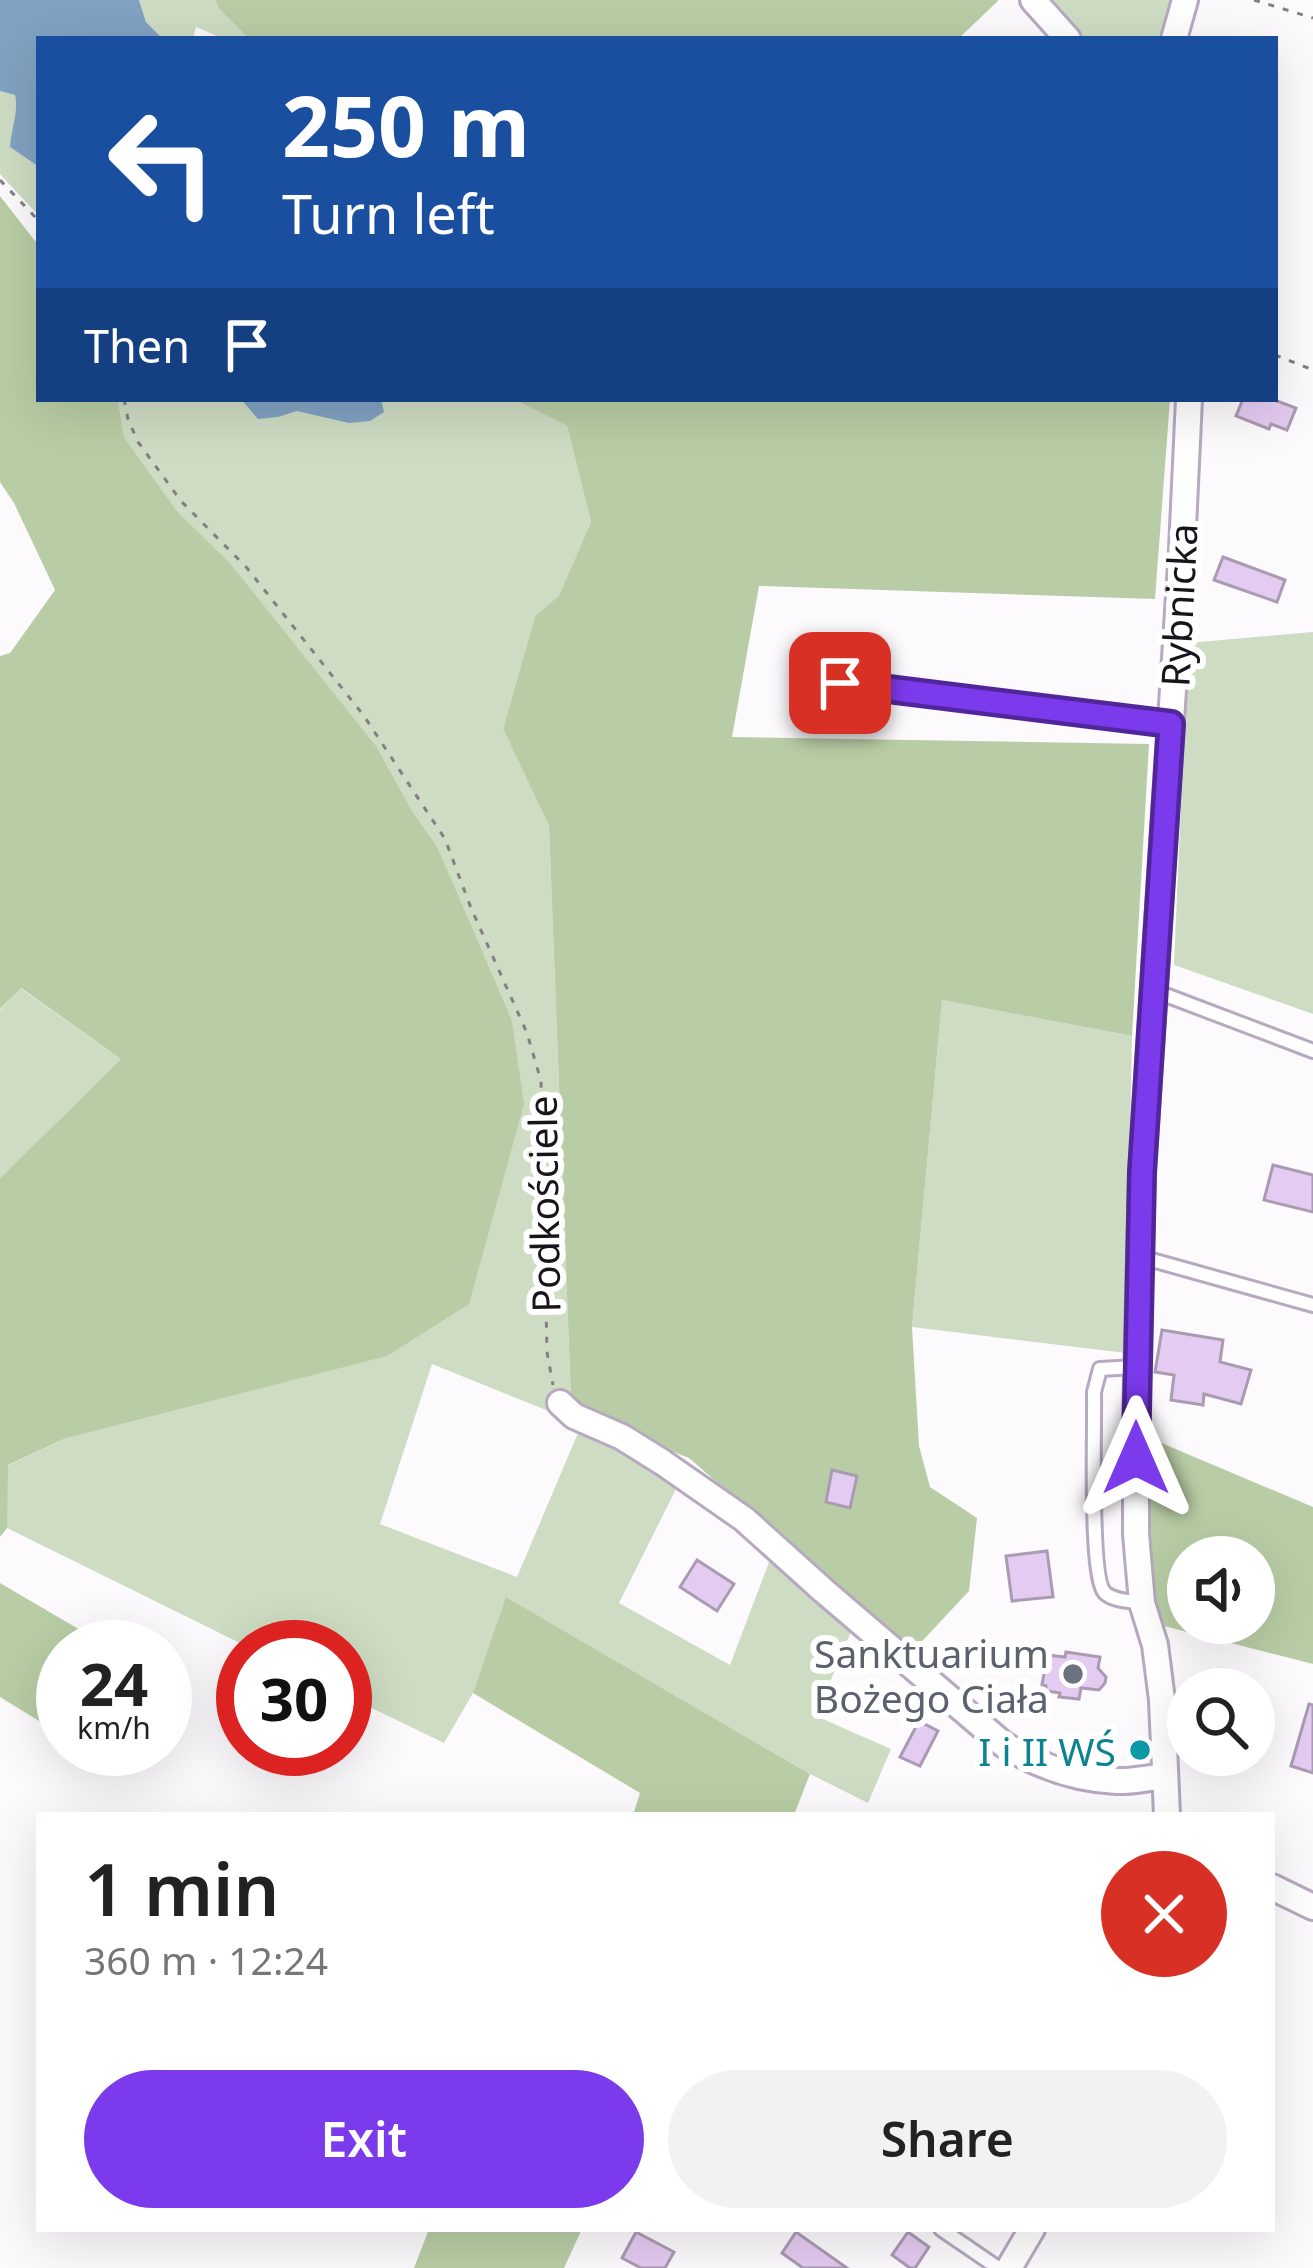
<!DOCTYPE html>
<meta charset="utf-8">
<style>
body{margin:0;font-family:"Noto Sans",sans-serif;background:#f2f2f2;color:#222;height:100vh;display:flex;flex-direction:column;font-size:45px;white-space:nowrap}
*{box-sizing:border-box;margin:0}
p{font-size:39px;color:#767676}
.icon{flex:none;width:66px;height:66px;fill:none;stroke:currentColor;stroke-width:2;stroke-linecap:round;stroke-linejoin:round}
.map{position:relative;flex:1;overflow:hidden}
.sheet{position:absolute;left:36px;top:1812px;width:1239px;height:420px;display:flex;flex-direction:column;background:#fff;border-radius:0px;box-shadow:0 12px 48px #0002}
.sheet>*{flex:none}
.banner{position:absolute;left:36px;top:36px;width:1242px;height:366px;border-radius:0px;box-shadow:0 12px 48px #0002;background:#1a4fa0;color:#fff;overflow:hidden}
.fabs{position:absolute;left:1167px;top:1536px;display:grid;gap:24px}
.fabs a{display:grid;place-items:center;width:108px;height:108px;border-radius:50%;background:#fff;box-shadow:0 12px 48px #0002;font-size:60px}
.speed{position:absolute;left:36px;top:1620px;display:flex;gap:24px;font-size:60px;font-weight:700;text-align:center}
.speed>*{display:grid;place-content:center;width:156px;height:156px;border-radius:50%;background:#fff;box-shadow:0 12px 48px #0002;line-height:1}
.speed small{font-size:30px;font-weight:400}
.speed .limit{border:18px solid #d22;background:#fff;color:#111}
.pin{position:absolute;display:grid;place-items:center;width:102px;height:102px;color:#fff;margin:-51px;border-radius:24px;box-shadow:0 6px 18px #0006}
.me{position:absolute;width:132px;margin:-66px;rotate:0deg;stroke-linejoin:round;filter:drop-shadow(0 0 9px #0008)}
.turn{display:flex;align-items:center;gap:42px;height:252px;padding:0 48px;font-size:54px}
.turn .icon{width:156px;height:156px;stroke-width:2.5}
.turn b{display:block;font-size:84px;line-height:102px}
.then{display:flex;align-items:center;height:114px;padding:0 48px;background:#0003;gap:24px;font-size:45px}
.round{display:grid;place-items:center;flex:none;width:126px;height:126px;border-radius:63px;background:#f2f2f2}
.head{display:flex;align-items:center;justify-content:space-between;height:204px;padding:0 48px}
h1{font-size:72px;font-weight:600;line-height:90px}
.cta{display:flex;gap:24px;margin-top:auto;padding:24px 48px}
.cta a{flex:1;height:138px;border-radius:72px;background:#7c3aed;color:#fff;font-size:48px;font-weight:600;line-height:138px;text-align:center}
.cta a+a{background:#f2f2f2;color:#222}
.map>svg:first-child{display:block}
</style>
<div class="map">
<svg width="1313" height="2268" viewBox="0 0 1313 2268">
<rect width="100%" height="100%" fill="#fdfafe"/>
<g fill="#cedcc3">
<polygon points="139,0 215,0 219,9 249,39 224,39 196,27 193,39 163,39 146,22"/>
<polygon points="1049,0 1173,0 1164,39 1079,39"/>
<path d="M 0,91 L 15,95 C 19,111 12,130 10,147 L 39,167 L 39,216 L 0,174 Z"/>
<polygon points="118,399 241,399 243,402 382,404 381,399 520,399 521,403 567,426 591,522 559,597 535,616 503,729 549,826 571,1398 552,1401 546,1410 432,1364 380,1524 517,1577 578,1433 562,1421 681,1479 619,1603 730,1665 771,1557 854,1624 816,1716 891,1749 868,1803 810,1774 507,1598 473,1693 444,1743 345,1695 345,1647 248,1647 7,1528 7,1466 66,1438 469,921 438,848 411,809 377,747 231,564 178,512 124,437"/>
<polygon points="1313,632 1313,1014 1174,965 1188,643"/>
<polygon points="20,988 121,1059 0,1178 0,1010"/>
<polygon points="942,1000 1132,1036 1126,1353 912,1327"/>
</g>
<g fill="#b8cda5" fill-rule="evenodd">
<polygon points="215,0 999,0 958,39 249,39 219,9"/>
<polygon points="0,196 39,246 39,399 118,399 124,437 178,512 231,564 377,747 411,809 438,848 512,1021 524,1104 469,1304 387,1356 66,1438 8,1465 7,1528 0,1537 0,1178 121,1059 21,988 0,1009 0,656 10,653 55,590 14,503 0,482"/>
<polygon points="520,399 1170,399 1155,599 759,586 732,737 1149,744 1132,1036 942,1000 912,1327 919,1446 930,1487 977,1518 969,1591 912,1652 689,1458 606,1426 571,1398 549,826 503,729 535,616 559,596 591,522 567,426 521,403"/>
<path d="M 1140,1442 L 1159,1442 L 1313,1507 L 1313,1664 L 1156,1624 ZM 1188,1557 L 1254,1557 L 1254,1623 L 1188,1623 Z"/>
<polygon points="0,1583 99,1641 96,1647 63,1647 63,1708 52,1729 0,1697"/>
<polygon points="506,1597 810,1774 794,1815 633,1815 640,1793 473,1693"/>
<polygon points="429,2229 582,2229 564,2268 414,2268"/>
</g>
<g fill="#81a2c1">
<path d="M 0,0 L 139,0 L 146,22 L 163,39 L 39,39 L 39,167 L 10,147 C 11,130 19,111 15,95 L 0,91 Z"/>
<polygon points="241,399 381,399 384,412 370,421 349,423 297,411 278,417 258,419"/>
</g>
<g fill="#e4cbf1" stroke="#a99bb1" stroke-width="3">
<polygon points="1243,399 1272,399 1296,408 1287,430 1271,424 1269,429 1236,416"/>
<polygon points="1223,557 1285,580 1277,602 1214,580"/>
<polygon points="822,639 852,641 851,674 820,672"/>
<polygon points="1273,1165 1313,1175 1313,1212 1264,1200"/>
<polygon points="1162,1330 1223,1340 1220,1362 1251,1370 1241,1404 1204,1394 1203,1405 1171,1400 1174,1375 1155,1372"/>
<polygon points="832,1470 857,1476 850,1508 826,1502"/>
<polygon points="1047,1551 1053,1597 1012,1601 1006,1556"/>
<polygon points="697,1560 734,1584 717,1611 680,1587"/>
<polygon points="1066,1652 1100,1657 1098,1668 1106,1677 1105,1683 1099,1690 1081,1688 1079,1699 1059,1697 1060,1693 1046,1691 1046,1686 1042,1685 1047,1655 1065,1657"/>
<polygon points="1309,1704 1313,1705 1313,1773 1291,1766"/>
<polygon points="919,1721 938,1731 920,1766 900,1757"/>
<polygon points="636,2232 674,2252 665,2268 641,2268 622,2258"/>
<polygon points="796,2232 847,2268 803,2268 782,2253"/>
<polygon points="908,2232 929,2247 915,2268 910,2268 892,2255"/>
</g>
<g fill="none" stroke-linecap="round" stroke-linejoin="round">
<g stroke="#b7a9bf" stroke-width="18">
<g id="service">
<polyline points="840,683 1171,724"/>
<polyline points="1155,991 1313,1051"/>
<polyline points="1141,1257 1313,1305"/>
<path d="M 1136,1367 L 1100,1369 L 1094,1392 C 1095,1423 1089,1578 1105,1593 C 1114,1601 1130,1601 1142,1603"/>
<polyline points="941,2229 998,2268"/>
</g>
</g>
<g stroke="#b7a9bf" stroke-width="30">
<g id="minor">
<polyline points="1033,0 1068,39"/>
<polyline points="1174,39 1185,0"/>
<path d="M 560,1403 L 574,1416 L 622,1437 L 662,1462 L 744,1519 L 824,1591 L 1003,1744 C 1038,1766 1074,1779 1116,1781 C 1132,1782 1149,1777 1165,1777"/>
<polyline points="1167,1815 1162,1700 1155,1645 1142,1603 1136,1534 1136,1420 1142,1172 1182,549 1189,399"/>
<polyline points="1272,1887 1313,1907"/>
<polyline points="1009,2268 1032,2229"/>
</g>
</g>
<g stroke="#837f84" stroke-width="3" stroke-dasharray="6 9" stroke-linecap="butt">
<polyline points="1254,0 1313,18"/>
<polyline points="0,180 39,221"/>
<polyline points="1275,355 1313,370"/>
<polyline points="124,399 128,419 138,442 181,501 247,568 364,716 445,839 471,908 527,1033 541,1081 547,1352 553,1385"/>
</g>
<use href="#service" stroke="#fff" stroke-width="12"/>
<use href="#minor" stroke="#fff" stroke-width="24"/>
</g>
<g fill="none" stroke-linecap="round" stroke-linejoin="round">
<g stroke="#51269a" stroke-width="30">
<polyline id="route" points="840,683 1171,724 1142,1172 1136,1458"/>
</g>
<use href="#route" stroke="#7c3aed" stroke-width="21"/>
</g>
<circle fill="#6b7280" stroke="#fff" stroke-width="4.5" cx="1073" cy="1674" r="12"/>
<circle fill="#0f9aa8" stroke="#fff" stroke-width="4.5" cx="1140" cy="1750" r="12"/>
<g text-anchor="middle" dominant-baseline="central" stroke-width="12" stroke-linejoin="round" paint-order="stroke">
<g font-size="39" fill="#19141b" stroke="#fff">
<text transform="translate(1178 605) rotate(-87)">Rybnicka</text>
<text transform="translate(543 1204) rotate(-91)">Podkościele</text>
</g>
<g font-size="39" fill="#5b616d" stroke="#fff" text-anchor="end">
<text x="1049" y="1652">Sanktuarium<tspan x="1049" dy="45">Bożego Ciała</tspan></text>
</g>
<g font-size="39" fill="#0d838f" stroke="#fff" text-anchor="end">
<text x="1116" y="1750">I i II WŚ</text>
</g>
</g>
</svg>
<div class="fabs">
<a><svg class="icon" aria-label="sound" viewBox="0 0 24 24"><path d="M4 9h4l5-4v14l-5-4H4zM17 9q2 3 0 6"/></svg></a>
<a><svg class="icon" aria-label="search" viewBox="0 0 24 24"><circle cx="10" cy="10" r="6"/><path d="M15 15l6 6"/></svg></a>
</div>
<div class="speed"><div>24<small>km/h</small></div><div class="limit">30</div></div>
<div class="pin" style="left:840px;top:683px;background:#d93025"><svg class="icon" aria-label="arrive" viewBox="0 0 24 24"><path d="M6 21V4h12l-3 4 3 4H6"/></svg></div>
<svg class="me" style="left:1136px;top:1458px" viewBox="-20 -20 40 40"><path d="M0-17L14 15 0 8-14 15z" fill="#7c3aed" stroke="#fff" stroke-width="4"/></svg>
<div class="banner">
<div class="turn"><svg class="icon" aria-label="left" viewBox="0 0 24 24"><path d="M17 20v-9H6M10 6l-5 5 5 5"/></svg><div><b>250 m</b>Turn left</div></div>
<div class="then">Then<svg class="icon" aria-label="arrive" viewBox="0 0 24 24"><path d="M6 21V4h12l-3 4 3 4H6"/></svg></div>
</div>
<section class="sheet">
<div class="head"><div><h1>1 min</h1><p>360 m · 12:24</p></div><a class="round" style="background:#d93025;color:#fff"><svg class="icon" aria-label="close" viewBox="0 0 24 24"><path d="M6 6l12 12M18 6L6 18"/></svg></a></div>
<div class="cta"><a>Exit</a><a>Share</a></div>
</section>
</div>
